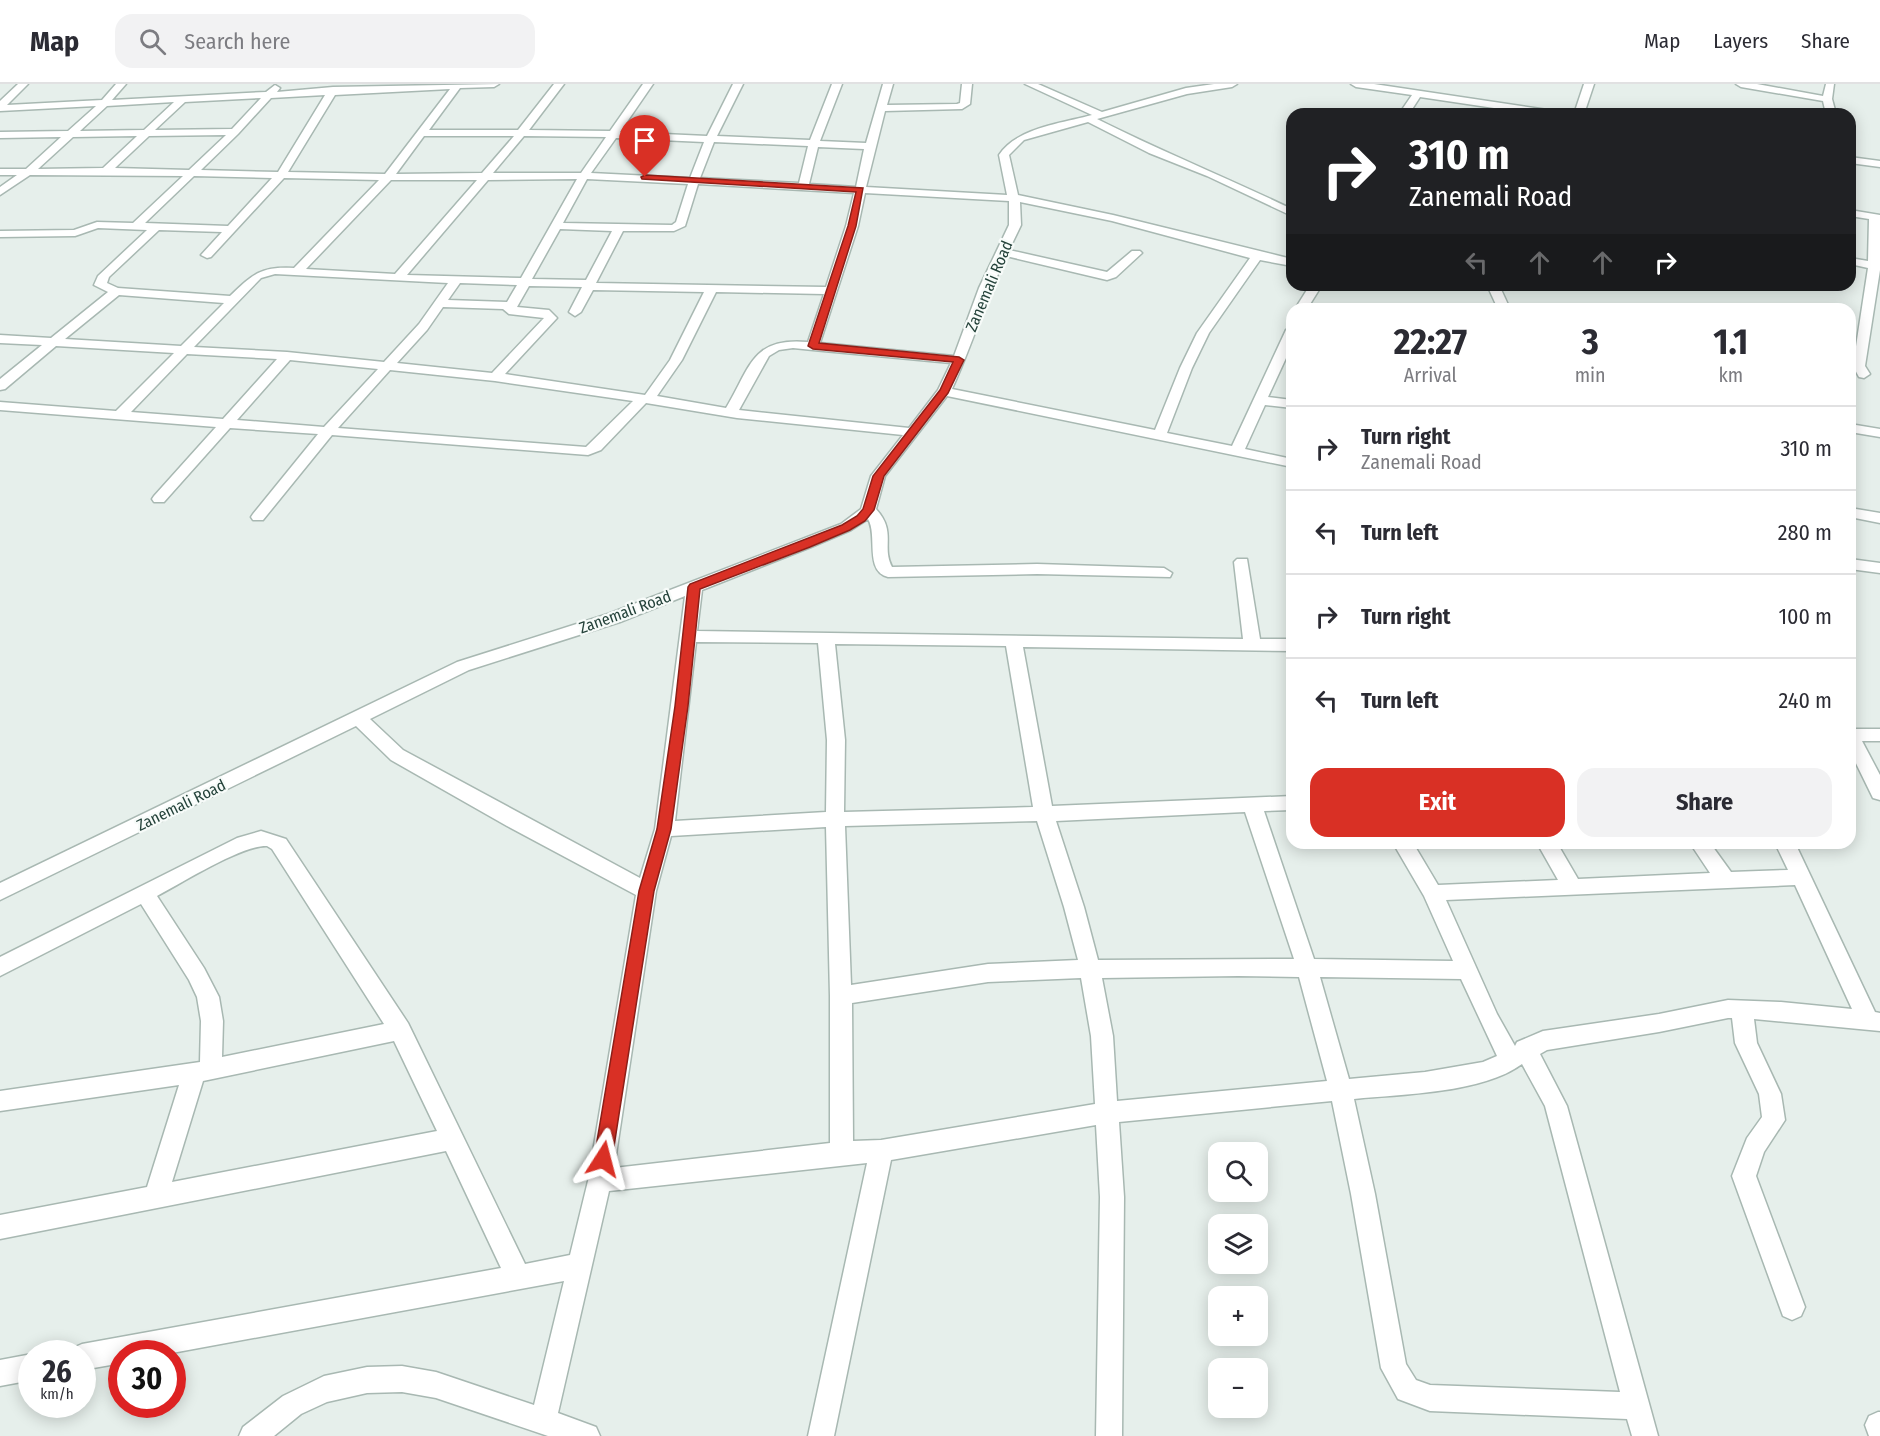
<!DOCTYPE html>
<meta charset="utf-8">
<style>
body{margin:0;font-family:"Fira Sans Condensed",sans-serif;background:#f2f2f3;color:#2b2b33;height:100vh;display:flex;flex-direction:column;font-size:22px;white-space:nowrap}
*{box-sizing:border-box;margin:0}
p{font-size:20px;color:#7c7c81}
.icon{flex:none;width:33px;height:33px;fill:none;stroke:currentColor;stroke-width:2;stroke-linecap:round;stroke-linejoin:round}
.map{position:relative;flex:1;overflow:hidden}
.side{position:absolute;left:1286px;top:219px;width:570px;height:546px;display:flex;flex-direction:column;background:#fff;border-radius:18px;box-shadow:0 3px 15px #0003}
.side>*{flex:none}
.hud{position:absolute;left:1286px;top:24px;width:570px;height:183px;border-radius:18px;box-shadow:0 3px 15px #0003;background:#202124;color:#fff;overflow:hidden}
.controls{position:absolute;left:1208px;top:1058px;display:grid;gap:12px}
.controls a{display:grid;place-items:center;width:60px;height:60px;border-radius:12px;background:#fff;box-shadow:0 3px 15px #0003;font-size:30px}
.speed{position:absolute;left:18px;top:1256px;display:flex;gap:12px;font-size:30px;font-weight:700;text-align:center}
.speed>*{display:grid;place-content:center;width:78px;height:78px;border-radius:50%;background:#fff;box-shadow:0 3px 15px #0003;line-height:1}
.speed small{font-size:15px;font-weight:400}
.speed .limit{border:9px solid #d22;background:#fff;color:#111}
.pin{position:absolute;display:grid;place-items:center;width:51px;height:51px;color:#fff;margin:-62px -26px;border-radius:50% 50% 50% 0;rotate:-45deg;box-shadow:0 0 6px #0007}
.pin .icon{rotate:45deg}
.me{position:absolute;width:66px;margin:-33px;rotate:9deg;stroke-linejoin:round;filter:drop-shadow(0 0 4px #0008)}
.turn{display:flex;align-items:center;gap:21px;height:126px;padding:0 24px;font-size:27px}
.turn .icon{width:78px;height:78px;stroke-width:2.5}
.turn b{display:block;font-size:42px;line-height:51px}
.lanes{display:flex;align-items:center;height:57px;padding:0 24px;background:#0003;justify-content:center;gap:30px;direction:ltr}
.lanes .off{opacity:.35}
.eta{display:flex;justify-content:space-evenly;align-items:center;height:102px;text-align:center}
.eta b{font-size:36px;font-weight:700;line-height:42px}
.primary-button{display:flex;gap:12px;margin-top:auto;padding:12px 24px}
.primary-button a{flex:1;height:69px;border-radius:18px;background:#d93025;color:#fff;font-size:24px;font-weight:700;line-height:69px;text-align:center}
.primary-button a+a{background:#f2f2f3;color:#2b2b33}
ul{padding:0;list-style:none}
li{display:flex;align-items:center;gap:18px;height:84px;padding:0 24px;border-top:2px solid #e1e1e2}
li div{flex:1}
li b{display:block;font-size:22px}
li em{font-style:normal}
header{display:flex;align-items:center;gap:36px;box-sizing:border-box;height:84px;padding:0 30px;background:#fff;border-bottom:2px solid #e1e1e2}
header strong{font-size:28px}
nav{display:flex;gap:33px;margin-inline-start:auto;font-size:21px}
.search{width:420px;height:54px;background:#f2f2f3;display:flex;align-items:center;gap:15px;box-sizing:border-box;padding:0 21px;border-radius:18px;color:#7c7c81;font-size:22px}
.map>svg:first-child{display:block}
</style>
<header>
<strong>Map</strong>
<div class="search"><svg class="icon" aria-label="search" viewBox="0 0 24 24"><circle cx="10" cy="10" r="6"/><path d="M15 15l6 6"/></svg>Search here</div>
<nav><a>Map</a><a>Layers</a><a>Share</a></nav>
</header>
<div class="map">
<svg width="1880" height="1352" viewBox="0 0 1880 1352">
<rect width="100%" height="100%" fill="#e6efeb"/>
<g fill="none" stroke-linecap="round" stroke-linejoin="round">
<g stroke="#a8b8b2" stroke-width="3">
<g id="minor">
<path d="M 18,0 L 28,0 L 7,21 L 102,16 L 116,0 L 126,0 L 112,16 L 266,8 L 275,1 L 280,4 L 277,8 L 333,3 L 499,0 L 494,3 L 460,4 L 429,46 L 518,46 L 554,0 L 564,0 L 529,46 L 610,47 L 643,0 L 653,0 L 620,48 L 707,52 L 733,0 L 743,0 L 717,52 L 810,56 L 832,0 L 842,0 L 820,57 L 866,59 L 883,0 L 893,0 L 887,21 L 957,20 L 960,19 L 962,0 L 972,0 L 970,20 L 962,25 L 885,27 L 866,103 L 1007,111 L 999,71 C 1016,44 1063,39 1092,31 L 1025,0 L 1038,0 L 1102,28 L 1186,4 L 1214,0 L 1237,0 L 1232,3 L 1187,10 L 1097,35 C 1161,67 1227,94 1292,125 L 1292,132 L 1207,92 L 1149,69 L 1088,38 L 1024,56 L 1009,71 L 1018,111 L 1113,131 L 1292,175 L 1292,182 L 1260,176 L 1209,249 L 1192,284 L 1167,349 L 1232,362 L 1286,246 L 1292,242 L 1292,261 L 1268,313 L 1292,316 L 1292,324 L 1265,321 L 1245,365 L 1292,375 L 1292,383 L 947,312 L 885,392 L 876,425 C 897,448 881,462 892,483 L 1037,480 L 1164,484 L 1172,489 L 1170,493 L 1037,490 L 888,493 C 864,487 878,451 868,435 L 851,446 L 811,463 L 702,506 L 697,547 L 1243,555 L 1234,478 L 1237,475 L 1247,475 L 1260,555 L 1292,555 L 1292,567 L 1023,563 L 1052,722 L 1292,712 L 1292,726 L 1264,727 L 1314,875 L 1453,877 L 1424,812 L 1393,759 L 1413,759 L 1438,801 L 1558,796 L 1537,759 L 1557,759 L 1578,795 L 1710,789 L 1690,759 L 1710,759 L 1731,788 L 1788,786 L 1775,759 L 1795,759 L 1875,928 L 1880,929 L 1880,947 L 1754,935 L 1757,959 L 1781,1010 L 1785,1036 L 1764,1068 L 1756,1092 L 1805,1223 L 1801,1232 L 1792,1236 L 1783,1232 L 1732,1092 L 1747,1054 L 1762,1033 L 1759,1010 L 1735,959 L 1732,934 L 1728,934 L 1659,948 L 1547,966 L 1540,970 L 1567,1022 L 1658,1352 L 1632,1352 L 1627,1335 L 1430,1327 L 1398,1315 L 1381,1284 L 1351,1110 L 1332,1017 L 1119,1038 L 1124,1113 L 1122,1352 L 1096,1352 L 1100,1113 L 1096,1041 L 891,1076 L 834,1352 L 808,1352 L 867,1079 L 609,1107 L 558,1329 L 596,1343 L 600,1352 L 548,1352 L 436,1314 L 402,1308 L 367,1309 L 327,1318 L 301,1330 L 274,1352 L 239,1352 L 243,1343 L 283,1312 L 324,1292 L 367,1283 L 402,1282 L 436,1288 L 534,1321 L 564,1197 L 172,1269 L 122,1269 L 122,1279 L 82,1286 L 82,1269 L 71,1269 L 73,1264 L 82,1260 L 501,1184 L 446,1067 L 0,1155 L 0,1131 L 147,1103 L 179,1001 L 0,1027 L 0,1007 L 200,978 L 201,937 L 197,913 L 189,896 L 141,820 L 0,892 L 0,873 L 237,754 L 261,747 L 286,755 L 408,939 L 525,1180 L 570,1171 L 588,1097 L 636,811 L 507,742 L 391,676 L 356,642 L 0,816 L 0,799 L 457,578 L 608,530 L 841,440 L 861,425 L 871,392 L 903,351 L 737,334 L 646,319 L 601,366 L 588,371 L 332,351 L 263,436 L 253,436 L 251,433 L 253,430 L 318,350 L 230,344 L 164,418 L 154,418 L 152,415 L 154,412 L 216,343 L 0,326 L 0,318 L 116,327 L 174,269 L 56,262 L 5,305 L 0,306 L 0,295 L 42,261 L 0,259 L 0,251 L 51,254 L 108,208 L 94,201 L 98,192 L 147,146 L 98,144 L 75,152 L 0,153 L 0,147 L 74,146 L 97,138 L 133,139 L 183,92 L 30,91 L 0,111 L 0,103 L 17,91 L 0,91 L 0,85 L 26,85 L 61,53 L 0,54 L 0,48 L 68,47 L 96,22 L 0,27 L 0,17 ZM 450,5 L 385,90 L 288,88 L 335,11 ZM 325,11 L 278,88 L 201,86 L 238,50 L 271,14 ZM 261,14 L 232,45 L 155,46 L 185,18 ZM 174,18 L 144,46 L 80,47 L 107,22 ZM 226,51 L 189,86 L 115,84 L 149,52 ZM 137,52 L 103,84 L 38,85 L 73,53 ZM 424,52 L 514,52 L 482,89 L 396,90 ZM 524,52 L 606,53 L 581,89 L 493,89 ZM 616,54 L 704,58 L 690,94 L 591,89 ZM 714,58 L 808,62 L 799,99 L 700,94 ZM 818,63 L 864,65 L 856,103 L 809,100 ZM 194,92 L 272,94 L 228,142 L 145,139 ZM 284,94 L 379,96 L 294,184 C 261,182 253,190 230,212 L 118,204 L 107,199 L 109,193 L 159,146 L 222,148 L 201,171 L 207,174 L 211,173 ZM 577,95 L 521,194 L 407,191 L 488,96 ZM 587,95 L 688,100 L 676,138 L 672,141 L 563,139 ZM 391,96 L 477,96 L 395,190 L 306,185 ZM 698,100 L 854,109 L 846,142 L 826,203 L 596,199 L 623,147 L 674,147 L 685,142 ZM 865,109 L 1009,117 L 1009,141 L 979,204 L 954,272 L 820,259 L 858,142 ZM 1020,118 L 1112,137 L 1250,174 L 1197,249 L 1180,284 L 1155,346 L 952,305 C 972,261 986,215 1006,172 L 1107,196 L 1116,193 L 1142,169 L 1140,167 L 1132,167 L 1107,188 L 1009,166 L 1021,141 ZM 560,145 L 612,147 L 586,196 L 532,195 ZM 275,190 L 448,199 L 419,240 L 384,278 L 287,268 L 194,263 L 261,194 ZM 460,199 L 517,201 L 507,218 L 448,216 ZM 529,202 L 582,203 L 569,228 L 575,232 L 581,228 L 593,206 L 704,208 L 670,276 L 645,311 L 505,290 L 557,234 L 549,226 L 517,223 ZM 716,208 L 824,210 L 808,258 C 752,253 751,282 726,324 L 657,312 L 682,276 ZM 119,211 L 224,219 L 181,262 L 65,255 ZM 443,223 L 503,225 L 509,230 L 544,234 L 492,289 L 397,279 L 427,246 ZM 793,264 L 813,266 L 951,279 L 938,306 L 909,344 L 739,326 L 769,272 L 779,266 ZM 187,270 L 277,275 L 223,335 L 131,328 ZM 290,276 L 378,285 L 324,343 L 237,336 ZM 390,286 L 495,297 L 633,317 L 586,363 L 338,344 ZM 685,512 L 655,745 L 640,794 L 403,666 L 370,635 L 469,586 L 620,538 ZM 696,558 L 818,559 L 827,656 L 826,728 L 675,737 ZM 835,560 L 1006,562 L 1033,723 L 844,728 L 845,656 ZM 1245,728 L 1294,875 L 1098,876 L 1084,823 L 1056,737 ZM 1037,737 L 1064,823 L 1078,876 L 988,880 L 851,901 L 845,742 ZM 826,743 L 830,912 L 830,1059 L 614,1084 L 656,807 L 671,752 ZM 267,762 L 272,765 L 384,940 L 222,973 L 223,937 L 219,913 L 204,884 L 157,812 C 182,799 242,761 267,762 ZM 1795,801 L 1852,925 L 1781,918 L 1728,916 L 1659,930 L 1543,947 L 1517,958 L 1515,962 L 1497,930 L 1446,816 ZM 1238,892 L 1299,893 L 1327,997 L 1117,1017 L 1113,952 L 1102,894 ZM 1320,893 L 1461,895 L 1497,972 L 1483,978 L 1425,988 L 1349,995 ZM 1081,894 L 1091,952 L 1095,1020 L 881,1056 L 853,1057 L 852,919 L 988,898 ZM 394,957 L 437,1047 L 172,1098 L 203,997 ZM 1522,980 L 1545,1022 L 1620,1308 L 1430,1301 L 1416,1296 L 1406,1280 L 1375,1110 L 1354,1015 C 1403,1010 1483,1009 1522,980 Z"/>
<polygon points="1351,0 1374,0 1554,27 1559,30 1535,30 1420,13 1409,30 1399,30 1412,11 1356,3"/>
<polygon points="1584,0 1594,0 1584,30 1574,30"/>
<polygon points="1736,0 1757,0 1823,12 1826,0 1834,0 1832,15 1836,30 1826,30 1823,17 1741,3"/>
<polygon points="1850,73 1880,77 1880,83 1850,79"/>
<polygon points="1850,126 1880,131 1880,186 1865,282 1870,290 1864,294 1859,293 1853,282 1868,184 1850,180 1850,174 1868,177 1869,135 1850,132"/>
<polygon points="1310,201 1322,201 1307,225 1295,225"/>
<polygon points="1487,201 1499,201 1510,225 1498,225"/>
<polygon points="1850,340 1880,345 1880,353 1850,348"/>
<polygon points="1850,424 1880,429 1880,439 1850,433"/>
<polygon points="1850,475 1880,479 1880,489 1850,485"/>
<polygon points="1850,645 1880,645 1880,657 1862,657 1880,691 1880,716 1873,714 1850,667"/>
<polygon points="32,1270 32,1296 0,1302 0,1276"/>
<polygon points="1878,1328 1880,1328 1880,1352 1869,1352 1865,1341 1869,1332"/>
</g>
</g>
<use href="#minor" fill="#fff" fill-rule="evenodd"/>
</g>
<polygon fill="#d93025" stroke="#8d1f18" stroke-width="1.5" points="645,91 863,104 856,142 819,259 959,273 964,276 948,309 884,392 874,426 865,437 850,446 810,463 700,505 688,622 671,745 654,807 612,1075 610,1081 603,1083 597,1081 594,1075 639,807 657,745 675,622 688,503 690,500 842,441 857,432 863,425 873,392 940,306 953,278 813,265 808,262 848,142 856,108 642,95 641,93"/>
<g text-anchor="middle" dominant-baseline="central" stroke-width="4.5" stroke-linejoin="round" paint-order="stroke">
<g font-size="16" fill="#24423a" stroke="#f7fbf9">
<text transform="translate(989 202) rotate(-67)">Zanemali Road</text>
<text transform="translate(625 528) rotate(-20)">Zanemali Road</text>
<text transform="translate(181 721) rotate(-26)">Zanemali Road</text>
</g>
</g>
</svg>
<div class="controls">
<a><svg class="icon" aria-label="search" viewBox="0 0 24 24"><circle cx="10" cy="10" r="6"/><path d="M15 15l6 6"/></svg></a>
<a><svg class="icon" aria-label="layers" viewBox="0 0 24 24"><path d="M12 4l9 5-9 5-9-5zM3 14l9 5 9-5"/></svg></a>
<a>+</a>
<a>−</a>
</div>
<div class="speed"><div>26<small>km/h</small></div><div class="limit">30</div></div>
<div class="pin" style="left:645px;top:93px;background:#d93025"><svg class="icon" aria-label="arrive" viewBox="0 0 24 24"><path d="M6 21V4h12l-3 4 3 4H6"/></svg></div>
<svg class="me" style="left:603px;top:1075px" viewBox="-20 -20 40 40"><path d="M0-17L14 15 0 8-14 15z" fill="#d93025" stroke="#fff" stroke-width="4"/></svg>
<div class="hud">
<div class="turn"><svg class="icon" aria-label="right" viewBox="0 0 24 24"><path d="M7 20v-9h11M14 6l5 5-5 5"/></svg><div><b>310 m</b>Zanemali Road</div></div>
<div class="lanes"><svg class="icon off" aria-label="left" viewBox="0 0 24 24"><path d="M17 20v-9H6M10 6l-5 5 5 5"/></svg><svg class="icon off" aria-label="ahead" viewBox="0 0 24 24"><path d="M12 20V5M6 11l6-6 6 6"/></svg><svg class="icon off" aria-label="ahead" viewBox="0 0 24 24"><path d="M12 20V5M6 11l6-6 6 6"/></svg><svg class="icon" aria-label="right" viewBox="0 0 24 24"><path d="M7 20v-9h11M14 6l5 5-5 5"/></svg></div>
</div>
<section class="side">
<div class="eta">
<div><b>22:27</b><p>Arrival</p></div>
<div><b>3</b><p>min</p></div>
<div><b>1.1</b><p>km</p></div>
</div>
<ul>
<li><svg class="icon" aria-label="right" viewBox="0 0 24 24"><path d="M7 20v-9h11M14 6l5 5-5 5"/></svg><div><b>Turn right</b><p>Zanemali Road</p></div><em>310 m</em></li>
<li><svg class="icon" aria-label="left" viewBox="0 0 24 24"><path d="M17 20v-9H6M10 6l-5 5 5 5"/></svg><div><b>Turn left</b></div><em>280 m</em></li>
<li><svg class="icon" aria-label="right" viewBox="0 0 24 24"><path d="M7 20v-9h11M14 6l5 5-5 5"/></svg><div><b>Turn right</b></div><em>100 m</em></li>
<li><svg class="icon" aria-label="left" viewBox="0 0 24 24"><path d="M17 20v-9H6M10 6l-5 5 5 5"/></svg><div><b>Turn left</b></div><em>240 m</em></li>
</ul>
<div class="primary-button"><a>Exit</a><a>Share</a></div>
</section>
</div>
